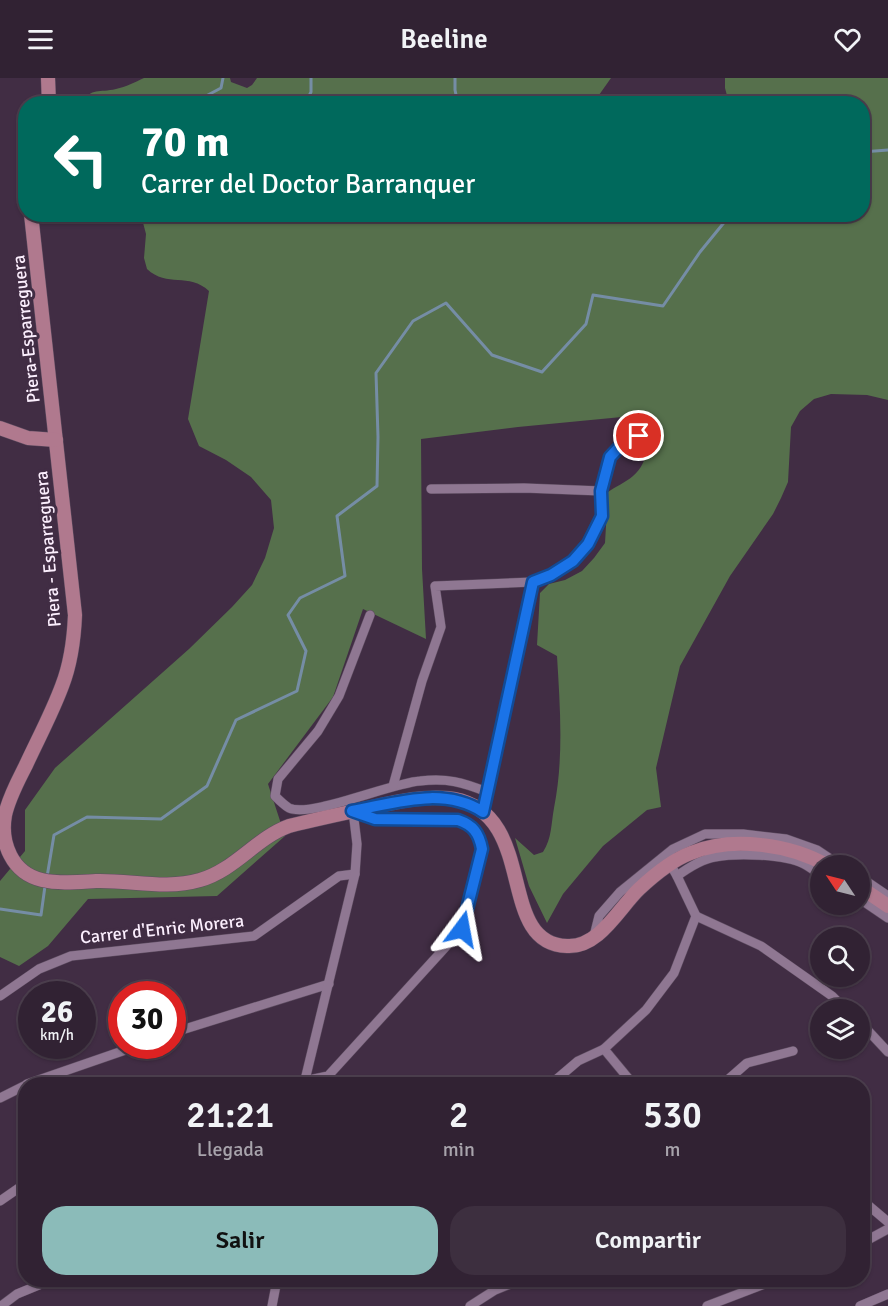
<!DOCTYPE html>
<html lang="es">
<style>
body{margin:0;font-family:Signika,sans-serif;background:#3d2f3f;color:#f1f3f6;height:100vh;display:flex;flex-direction:column;font-size:22px;white-space:nowrap}
*{box-sizing:border-box;margin:0}
p{font-size:20px;color:#a8a4ac}
.icon{flex:none;width:33px;height:33px;fill:none;stroke:currentColor;stroke-width:2;stroke-linecap:round;stroke-linejoin:round}
.map{position:relative;flex:1;overflow:hidden}
.details{position:absolute;left:18px;top:999px;width:852px;height:210px;display:flex;flex-direction:column;background:#312233;border-radius:24px;box-shadow:0 2px 4px #0004,0 0 0 2px #4c3f4e}
.details>*{flex:none}
.banner{position:absolute;left:18px;top:18px;width:852px;height:126px;border-radius:24px;box-shadow:0 2px 4px #0004,0 0 0 2px #4c3f4e;background:#00695c;color:#fff;overflow:hidden}
.needle{width:39px;rotate:305deg}
.controls{position:absolute;left:810px;top:777px;display:grid;gap:12px}
.controls a{display:grid;place-items:center;width:60px;height:60px;border-radius:50%;background:#312233;box-shadow:0 2px 4px #0004,0 0 0 2px #4c3f4e;font-size:30px}
.speed{position:absolute;left:18px;top:903px;display:flex;gap:12px;font-size:30px;font-weight:700;text-align:center}
.speed>*{display:grid;place-content:center;width:78px;height:78px;border-radius:50%;background:#312233;box-shadow:0 2px 4px #0004,0 0 0 2px #4c3f4e;line-height:1}
.speed small{font-size:15px;font-weight:400}
.speed .limit{border:9px solid #d22;background:#fff;color:#111}
.pin{position:absolute;display:grid;place-items:center;width:51px;height:51px;color:#fff;margin:-26px;border:3px solid #fff;border-radius:50%;box-shadow:0 2px 6px #0007}
.me{position:absolute;width:66px;margin:-33px;rotate:13deg;stroke-linejoin:round;filter:drop-shadow(0 0 4px #0008)}
.turn{display:flex;align-items:center;gap:21px;height:126px;padding:0 24px;font-size:27px}
.turn .icon{width:78px;height:78px;stroke-width:2.5}
.turn b{display:block;font-size:42px;line-height:51px}
.eta{display:flex;justify-content:space-evenly;align-items:center;height:102px;text-align:center}
.eta b{font-size:36px;font-weight:600;line-height:42px}
.button{display:flex;gap:12px;margin-top:auto;padding:12px 24px}
.button a{flex:1;height:69px;border-radius:24px;background:#8bbbb9;color:#111;font-size:24px;font-weight:600;line-height:69px;text-align:center}
.button a+a{background:#3d2f3f;color:#f1f3f6}
header{display:flex;justify-content:space-between;align-items:center;height:78px;padding:0 24px;background:#312233;font-size:27px;font-weight:600}
.map>svg:first-child{display:block}
</style>
<header><svg class="icon" aria-label="menu" viewBox="0 0 24 24"><path d="M4 6h16M4 12h16M4 18h16"/></svg>Beeline<svg class="icon" aria-label="heart" viewBox="0 0 24 24"><path d="M12 20l-8-8c-3-5 5-10 8-4 3-6 11-1 8 4z"/></svg></header>
<div class="map">
<svg width="888" height="1228" viewBox="0 0 888 1228">
<rect width="100%" height="100%" fill="#412d44"/>
<g fill="#56704c">
<path d="M 144,0 L 230,0 L 231,4 L 247,10 L 252,7 L 257,0 L 611,0 L 599,17 L 598,26 L 81,25 C 92,9 99,15 116,11 C 126,9 135,4 144,0 Z"/>
<path d="M 725,0 L 888,0 L 888,322 L 867,317 L 831,316 L 814,321 L 800,333 L 791,349 L 788,404 L 781,420 L 773,436 L 730,498 L 680,588 L 656,690 L 661,729 L 647,732 L 603,768 L 563,816 L 547,845 L 529,808 L 515,760 L 534,777 L 543,774 C 552,760 551,746 554,730 C 564,680 560,628 557,578 L 537,567 L 540,515 L 549,506 L 565,502 L 582,493 L 594,480 L 605,465 L 608,414 C 616,408 625,405 633,398 C 650,384 650,357 653,336 L 518,349 L 421,361 L 422,491 L 426,561 L 363,531 L 333,619 L 268,706 L 285,758 L 217,818 L 88,821 L 48,868 L 19,888 L 0,879 L 0,803 L 25,773 L 25,732 L 55,690 L 189,571 L 232,529 L 252,507 L 265,480 L 274,450 L 271,422 L 251,399 L 226,382 L 199,368 L 188,341 L 209,213 C 189,194 167,210 147,191 L 144,180 L 146,156 L 141,137 L 862,136 L 862,26 L 729,25 L 725,10 Z"/>
</g>
<g fill="none" stroke-linecap="round" stroke-linejoin="round">
<g stroke="#758da5" stroke-width="3">
<polyline points="455,0 455,12 458,26"/>
<polyline points="191,26 221,10 223,0"/>
<polyline points="305,26 311,14 311,0"/>
<polyline points="862,74 888,72"/>
<polyline points="47,799 54,757 87,739 161,741 207,708 236,642 297,613 306,573 288,537 300,520 345,498 337,438 377,408 378,359 376,295 413,243 446,225 492,277 542,294 586,246 593,217 663,228 700,174 731,136"/>
<polyline points="0,831 41,837 45,808"/>
</g>
<g stroke="#5e4d61" stroke-width="10">
<g id="street">
<polyline points="431,411 524,410 601,413"/>
<path d="M 370,537 L 339,618 L 318,653 L 278,701 L 275,718 C 279,722 284,727 289,730 C 310,740 391,705 420,703 C 447,700 462,704 487,714"/>
<polyline points="393,708 422,603 441,549 435,508 533,504"/>
<path d="M 483,734 L 533,504 C 564,492 592,473 602,439 C 603,434 601,427 601,421 C 600,392 616,356 649,359"/>
<path d="M 677,798 C 688,790 702,781 715,779 C 737,775 784,776 804,786 C 810,789 815,793 820,797"/>
<polyline points="860,799 888,818"/>
<polyline points="860,821 888,840"/>
<polyline points="696,838 761,868 832,918 846,932"/>
<polyline points="594,858 599,838 620,814 673,771 705,756 743,756 786,761 817,772 841,788"/>
<polyline points="0,918 39,891 71,878 254,858 339,798 355,796"/>
<polyline points="860,944 888,974"/>
<polyline points="172,955 329,906"/>
<polyline points="604,971 633,1006"/>
<polyline points="27,1006 137,968"/>
<path d="M 290,1006 L 328,998 L 462,851 L 482,771 C 479,755 473,747 458,742 L 375,741 L 353,733"/>
<polyline points="304,1006 355,796 357,766 353,733"/>
<polyline points="551,1006 578,983 604,971 646,932 674,895 696,838 677,798 670,786"/>
<polyline points="723,1006 747,985 793,973"/>
<polyline points="0,1020 26,1007"/>
<polyline points="862,1122 888,1144"/>
<polyline points="0,1123 26,1105"/>
<polyline points="862,1165 888,1151"/>
<polyline points="1,1228 17,1216 51,1202"/>
<polyline points="272,1228 277,1202"/>
<polyline points="470,1228 495,1212 520,1202"/>
<polyline points="707,1228 775,1202"/>
<polyline points="860,1228 888,1216"/>
</g>
</g>
<g stroke="#5e4d61" stroke-width="15">
<g id="secondary">
<polyline points="48,0 49,26"/>
<path d="M 31,136 L 75,537 C 74,561 71,585 62,608 C 52,635 38,661 26,687 C 18,703 9,719 5,737 C 0,765 12,795 42,802 C 59,806 78,804 96,803 C 131,802 166,812 200,802 C 235,792 256,760 289,748 C 317,741 345,735 373,729 C 400,723 427,717 454,721 C 539,737 495,866 567,868 C 599,870 619,830 639,811 C 654,797 672,782 691,775 C 732,758 790,766 828,788"/>
<polyline points="0,350 28,360 56,362"/>
<polyline points="860,809 888,828"/>
</g>
</g>
<use href="#street" stroke="#8f7792" stroke-width="9"/>
<use href="#secondary" stroke="#b0798e" stroke-width="14"/>
</g>
<g fill="none" stroke-linecap="round" stroke-linejoin="round">
<g stroke="#114b97" stroke-width="15">
<path id="route" d="M 462,851 L 482,771 C 479,755 473,747 458,742 L 375,741 L 352,733 C 396,725 443,708 483,734 L 533,504 L 551,497 L 573,483 L 588,466 L 602,438 L 601,413 L 610,379 L 623,365 L 639,358"/>
</g>
<use href="#route" stroke="#1a73e8" stroke-width="10"/>
</g>
<g text-anchor="middle" dominant-baseline="central" stroke-width="6" stroke-linejoin="round" paint-order="stroke">
<g font-size="18" fill="#fbeefd" stroke="#412d44">
<text transform="translate(26 251) rotate(-96)">Piera-Esparreguera</text>
<text transform="translate(48 471) rotate(-95)">Piera - Esparreguera</text>
<text transform="translate(162 851) rotate(-6)">Carrer d'Enric Morera</text>
</g>
</g>
</svg>
<div class="controls">
<a><svg class="needle" viewBox="-14 -14 28 28"><path d="M0-13l5 13h-10z" fill="#e53935"/><path d="M0 13l5-13h-10z" fill="#a8a4ac"/></svg></a>
<a><svg class="icon" aria-label="search" viewBox="0 0 24 24"><circle cx="10" cy="10" r="6"/><path d="M15 15l6 6"/></svg></a>
<a><svg class="icon" aria-label="layers" viewBox="0 0 24 24"><path d="M12 4l9 5-9 5-9-5zM3 14l9 5 9-5"/></svg></a>
</div>
<div class="speed"><div>26<small>km/h</small></div><div class="limit">30</div></div>
<div class="pin" style="left:639px;top:358px;background:#d93025"><svg class="icon" aria-label="arrive" viewBox="0 0 24 24"><path d="M6 21V4h12l-3 4 3 4H6"/></svg></div>
<svg class="me" style="left:462px;top:851px" viewBox="-20 -20 40 40"><path d="M0-17L14 15 0 8-14 15z" fill="#1a73e8" stroke="#fff" stroke-width="4"/></svg>
<div class="banner">
<div class="turn"><svg class="icon" aria-label="left" viewBox="0 0 24 24"><path d="M17 20v-9H6M10 6l-5 5 5 5"/></svg><div><b>70 m</b>Carrer del Doctor Barranquer</div></div>
</div>
<section class="details">
<div class="eta">
<div><b>21:21</b><p>Llegada</p></div>
<div><b>2</b><p>min</p></div>
<div><b>530</b><p>m</p></div>
</div>
<div class="button"><a>Salir</a><a>Compartir</a></div>
</section>
</div>
